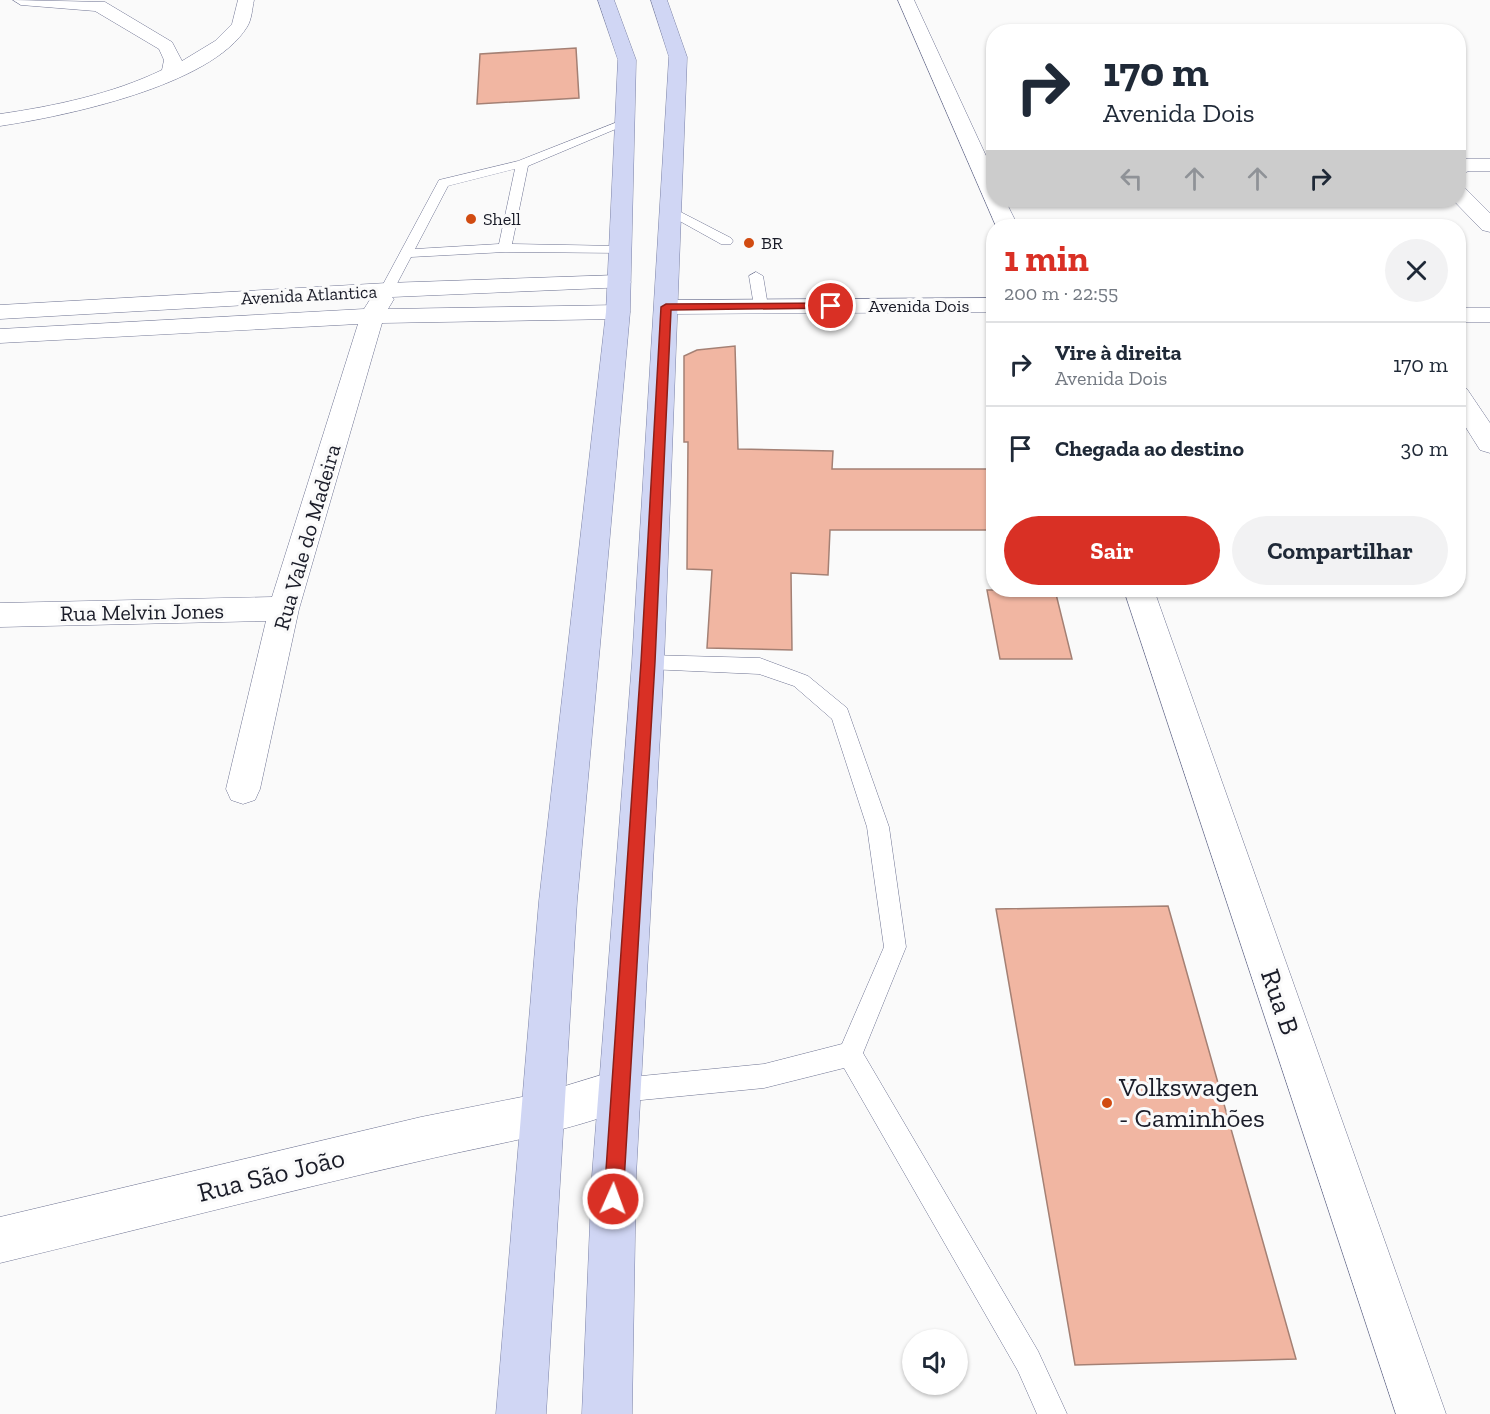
<!DOCTYPE html>
<html lang="pt">
<meta charset="utf-8">
<style>
body{margin:0;font-family:"Zilla Slab",serif;background:#f2f2f3;color:#1f2937;height:100vh;display:flex;flex-direction:column;font-size:22px;white-space:nowrap}
*{box-sizing:border-box;margin:0}
p{font-size:20px;color:#747a83}
.icon{flex:none;width:33px;height:33px;fill:none;stroke:currentColor;stroke-width:2;stroke-linecap:round;stroke-linejoin:round}
.map{position:relative;flex:1;overflow:hidden}
.drawer{position:absolute;left:986px;top:219px;width:480px;height:378px;display:flex;flex-direction:column;background:#fff;border-radius:24px;box-shadow:0 2px 4px #0004}
.drawer>*{flex:none}
.hud{position:absolute;left:986px;top:24px;width:480px;height:183px;border-radius:24px;box-shadow:0 2px 4px #0004;background:#fff;color:#1f2937;overflow:hidden}
.buttons{position:absolute;left:902px;top:1329px;display:grid;gap:12px}
.buttons a{display:grid;place-items:center;width:66px;height:66px;border-radius:50%;background:#fff;box-shadow:0 2px 4px #0004;font-size:30px}
.pin{position:absolute;display:grid;place-items:center;width:51px;height:51px;color:#fff;margin:-26px;border:3px solid #fff;border-radius:50%;box-shadow:0 2px 6px #0007}
.me{position:absolute;width:66px;margin:-33px;rotate:2deg;stroke-linejoin:round;filter:drop-shadow(0 0 4px #0008)}
.turn{display:flex;align-items:center;gap:21px;height:126px;padding:0 18px;font-size:27px}
.turn .icon{width:78px;height:78px;stroke-width:2.5}
.turn b{display:block;font-size:42px;line-height:51px}
.lanes{display:flex;align-items:center;height:57px;padding:0 18px;background:#0003;justify-content:center;gap:30px;direction:ltr}
.lanes .off{opacity:.35}
.round{display:grid;place-items:center;flex:none;width:63px;height:63px;border-radius:32px;background:#f2f2f3}
.head{display:flex;align-items:center;justify-content:space-between;height:102px;padding:0 18px}
h1{font-size:36px;font-weight:700;line-height:45px;color:#d93025}
.primary-button{display:flex;gap:12px;margin-top:auto;padding:12px 18px}
.primary-button a{flex:1;height:69px;border-radius:36px;background:#d93025;color:#fff;font-size:24px;font-weight:700;line-height:69px;text-align:center}
.primary-button a+a{background:#f2f2f3;color:#1f2937}
ul{padding:0;list-style:none}
li{display:flex;align-items:center;gap:18px;height:84px;padding:0 18px;border-top:2px solid #e0e1e3}
li div{flex:1}
li b{display:block;font-size:22px}
li em{font-style:normal}
.map>svg:first-child{display:block}
</style>
<div class="map">
<svg width="1490" height="1414" viewBox="0 0 1490 1414">
<rect width="100%" height="100%" fill="#fafafa"/>
<g fill="#f1b6a2" stroke="#a48074" stroke-width="1.5">
<polygon points="576,48 579,98 477,104 480,54"/>
<polygon points="735,346 738,449 833,451 832,469 993,469 993,530 830,530 828,575 791,573 792,650 707,648 712,570 687,569 688,442 684,442 684,356 697,350"/>
<polygon points="987,590 1055,590 1072,659 1000,659"/>
<polygon points="1168,906 1296,1359 1075,1365 996,909"/>
</g>
<g fill="none" stroke-linecap="round" stroke-linejoin="round">
<g stroke="#6e7392" stroke-width="1">
<g id="service">
<path d="M 620,121 L 630,123 L 528,166 L 512,244 L 620,246 L 627,250 L 625,253 L 505,252 L 411,257 L 392,293 L 382,293 L 380,290 L 439,180 L 518,161 ZM 515,169 L 499,244 L 415,249 L 448,186 Z"/>
<polygon points="671,207 731,238 733,241 731,244 721,244 667,214 665,211"/>
<polygon points="756,272 763,276 768,306 761,310 754,306 749,276"/>
<polygon points="648,655 760,658 808,676 847,708 889,827 906,947 863,1053 1038,1351 1067,1414 1037,1414 1018,1371 844,1068 764,1088 621,1102 612,1099 609,1090 612,1081 621,1078 764,1064 842,1044 884,947 867,827 832,719 794,686 759,674 648,669 641,667 639,662 641,657"/>
</g>
</g>
<g stroke="#6e7392" stroke-width="1">
<g id="minor">
<path d="M 13,0 L 105,2 L 172,42 L 182,61 L 215,41 L 232,24 L 238,0 L 254,0 C 252,9 252,19 247,27 C 211,86 65,116 0,126 L 0,114 C 55,106 112,94 162,70 L 164,60 L 159,49 L 95,11 L 21,5 Z"/>
<polygon points="898,0 914,0 993,171 993,200 1005,200 1018,226 996,226"/>
<polygon points="1465,159 1490,159 1490,171 1469,171 1458,175 1458,161"/>
<polygon points="1458,186 1465,188 1490,213 1490,232 1482,230 1453,200 1458,200"/>
<polygon points="619,275 627,277 631,282 627,287 392,297 394,299 388,309 618,305 626,307 630,312 626,317 618,319 382,323 299,609 260,789 255,800 243,804 231,800 226,789 266,621 0,627 0,603 272,597 358,324 0,343 0,329 364,309 371,298 0,319 0,305 387,283"/>
<polygon points="993,298 993,312 666,314 658,312 654,307 658,302 666,300"/>
<rect x="1458" y="308" width="32" height="14"/>
<polygon points="1458,387 1467,389 1490,423 1490,453 1480,450 1458,415"/>
<polygon points="1124,590 1154,590 1446,1414 1396,1414"/>
<path d="M 621,1069 L 636,1075 L 642,1090 L 636,1105 C 567,1133 493,1144 420,1161 C 280,1193 140,1229 0,1263 L 0,1217 L 421,1117 L 542,1093 Z"/>
</g>
</g>
<g stroke="#7c83a7" stroke-width="1">
<g id="primary">
<polygon points="598,0 614,0 636,60 630,312 577,901 546,1414 496,1414 539,901 606,312 618,60"/>
<polygon points="651,0 667,0 687,57 664,662 636,1176 632,1414 582,1414 592,1176 632,662 669,57"/>
</g>
</g>
<use href="#service" fill="#fff" fill-rule="evenodd"/>
<use href="#minor" fill="#fff" fill-rule="evenodd"/>
<use href="#primary" fill="#d0d6f4" fill-rule="evenodd"/>
</g>
<polygon fill="#d93025" stroke="#8d1f18" stroke-width="1.5" points="831,303 836,306 834,308 671,310 655,662 623,1199 620,1206 613,1209 607,1206 604,1199 641,662 661,307 666,304"/>
<g fill="#d14b11" stroke="#fafafa" stroke-width="2">
<circle cx="471" cy="219" r="6"/>
<circle cx="749" cy="243" r="6"/>
<circle cx="1107" cy="1103" r="6"/>
</g>
<g text-anchor="middle" dominant-baseline="central" stroke-width="6" stroke-linejoin="round" paint-order="stroke">
<g font-size="18" fill="#1a1c28" stroke="#fafafa" text-anchor="start">
<text x="483" y="219">Shell</text>
<text x="761" y="243">BR</text>
</g>
<g font-size="18" fill="#1a1c28" stroke="#fafafa">
<text transform="translate(309 295) rotate(-3)">Avenida Atlantica</text>
<text x="919" y="306">Avenida Dois</text>
</g>
<g font-size="22" fill="#1a1c28" stroke="#fafafa">
<text transform="translate(307 537) rotate(-74)">Rua Vale do Madeira</text>
<text transform="translate(142 612) rotate(-1)">Rua Melvin Jones</text>
</g>
<g font-size="27" fill="#1a1c28" stroke="#fafafa">
<text transform="translate(1280 1002) rotate(71)">Rua B</text>
<text transform="translate(271 1175) rotate(-14)">Rua São João</text>
</g>
<g font-size="27" fill="#1a1c28" stroke="#fafafa" text-anchor="start">
<text x="1119" y="1087">Volkswagen<tspan x="1119" dy="31">- Caminhões</tspan></text>
</g>
</g>
</svg>
<div class="buttons">
<a><svg class="icon" aria-label="sound" viewBox="0 0 24 24"><path d="M4 9h4l5-4v14l-5-4H4zM17 9q2 3 0 6"/></svg></a>
</div>
<div class="pin" style="left:831px;top:306px;background:#d93025"><svg class="icon" aria-label="arrive" viewBox="0 0 24 24"><path d="M6 21V4h12l-3 4 3 4H6"/></svg></div>
<svg class="me" style="left:613px;top:1199px" viewBox="-20 -20 40 40"><circle r="17" fill="#d93025" stroke="#fff" stroke-width="3"/><path d="M0-11L8 9 0 5-8 9z" fill="#fff"/></svg>
<div class="hud">
<div class="turn"><svg class="icon" aria-label="right" viewBox="0 0 24 24"><path d="M7 20v-9h11M14 6l5 5-5 5"/></svg><div><b>170 m</b>Avenida Dois</div></div>
<div class="lanes"><svg class="icon off" aria-label="left" viewBox="0 0 24 24"><path d="M17 20v-9H6M10 6l-5 5 5 5"/></svg><svg class="icon off" aria-label="ahead" viewBox="0 0 24 24"><path d="M12 20V5M6 11l6-6 6 6"/></svg><svg class="icon off" aria-label="ahead" viewBox="0 0 24 24"><path d="M12 20V5M6 11l6-6 6 6"/></svg><svg class="icon" aria-label="right" viewBox="0 0 24 24"><path d="M7 20v-9h11M14 6l5 5-5 5"/></svg></div>
</div>
<section class="drawer">
<div class="head"><div><h1>1 min</h1><p>200 m · 22:55</p></div><a class="round"><svg class="icon" aria-label="close" viewBox="0 0 24 24"><path d="M6 6l12 12M18 6L6 18"/></svg></a></div>
<ul>
<li><svg class="icon" aria-label="right" viewBox="0 0 24 24"><path d="M7 20v-9h11M14 6l5 5-5 5"/></svg><div><b>Vire à direita</b><p>Avenida Dois</p></div><em>170 m</em></li>
<li><svg class="icon" aria-label="arrive" viewBox="0 0 24 24"><path d="M6 21V4h12l-3 4 3 4H6"/></svg><div><b>Chegada ao destino</b></div><em>30 m</em></li>
</ul>
<div class="primary-button"><a>Sair</a><a>Compartilhar</a></div>
</section>
</div>
